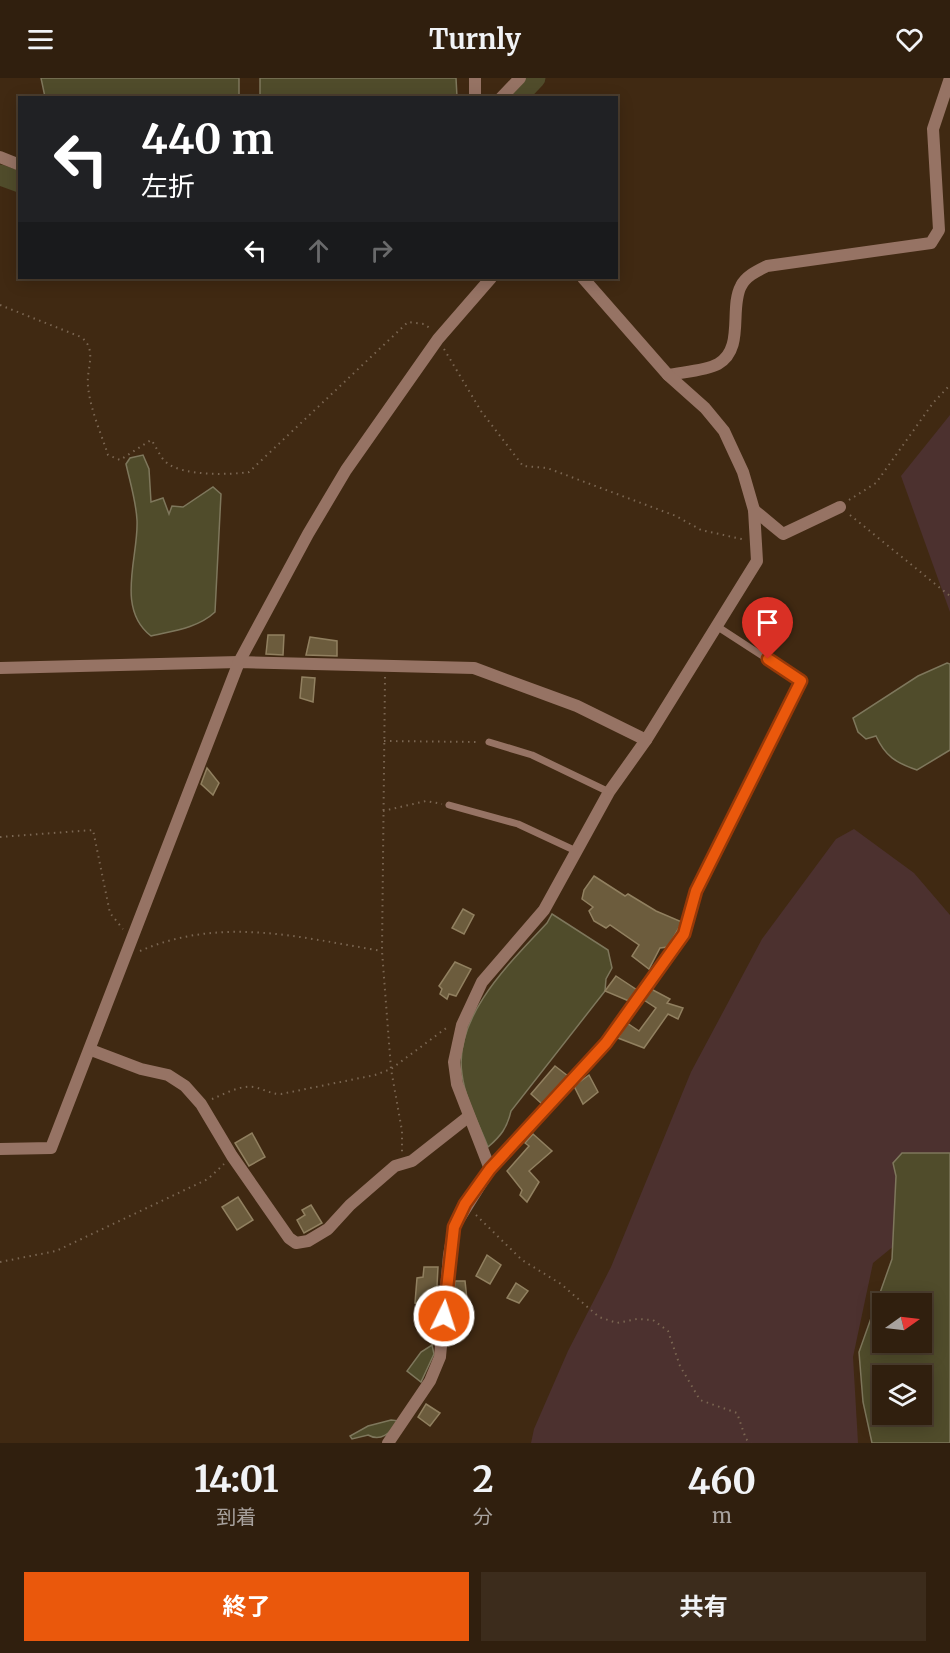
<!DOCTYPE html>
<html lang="ja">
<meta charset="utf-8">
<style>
body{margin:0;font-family:Merriweather,"Noto Sans JP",serif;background:#3c2c1c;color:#f1f3f6;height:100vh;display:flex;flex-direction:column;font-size:22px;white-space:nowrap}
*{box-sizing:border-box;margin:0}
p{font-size:20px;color:#a8a29e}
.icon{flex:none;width:33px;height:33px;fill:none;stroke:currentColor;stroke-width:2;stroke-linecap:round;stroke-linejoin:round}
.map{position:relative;height:1365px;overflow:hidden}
.details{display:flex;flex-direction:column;background:#301f0e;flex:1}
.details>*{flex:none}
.hud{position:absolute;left:18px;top:18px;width:600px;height:183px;border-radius:0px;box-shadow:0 3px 15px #0003,0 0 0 2px #4b3d2e;background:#202124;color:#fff;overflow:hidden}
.needle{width:39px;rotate:76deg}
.buttons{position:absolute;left:872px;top:1215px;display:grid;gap:12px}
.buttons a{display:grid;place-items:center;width:60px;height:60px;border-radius:0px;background:#301f0e;box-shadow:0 3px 15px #0003,0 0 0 2px #4b3d2e;font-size:30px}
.pin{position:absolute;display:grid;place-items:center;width:51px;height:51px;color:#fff;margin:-62px -26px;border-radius:50% 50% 50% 0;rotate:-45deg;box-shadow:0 0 6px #0007}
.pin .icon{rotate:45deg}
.me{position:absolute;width:66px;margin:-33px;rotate:4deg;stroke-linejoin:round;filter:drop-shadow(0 0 4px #0008)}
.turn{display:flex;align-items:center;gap:21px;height:126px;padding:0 24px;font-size:27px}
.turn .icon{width:78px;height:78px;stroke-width:2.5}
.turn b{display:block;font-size:42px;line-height:51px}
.lanes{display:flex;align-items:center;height:57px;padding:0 24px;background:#0003;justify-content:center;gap:30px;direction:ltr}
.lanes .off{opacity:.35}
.eta{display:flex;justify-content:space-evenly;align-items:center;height:102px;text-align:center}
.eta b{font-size:36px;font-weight:700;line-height:42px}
.action{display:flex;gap:12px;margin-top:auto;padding:12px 24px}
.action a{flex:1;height:69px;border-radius:0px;background:#ea580c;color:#fff;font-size:24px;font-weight:700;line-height:69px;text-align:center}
.action a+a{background:#3c2c1c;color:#f1f3f6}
header{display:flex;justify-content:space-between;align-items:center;height:78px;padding:0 24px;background:#301f0e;font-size:27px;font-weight:700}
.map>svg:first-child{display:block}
</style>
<header><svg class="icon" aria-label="menu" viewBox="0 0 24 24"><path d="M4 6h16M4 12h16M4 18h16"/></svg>Turnly<svg class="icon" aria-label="heart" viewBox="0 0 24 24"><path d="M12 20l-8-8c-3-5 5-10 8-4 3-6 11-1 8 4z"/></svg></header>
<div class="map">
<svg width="950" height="1365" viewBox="0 0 950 1365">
<rect width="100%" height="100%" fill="#402912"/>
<g fill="#4c312f">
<polygon points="950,337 950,534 901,398"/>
<polygon points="854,751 914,795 950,837 950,1131 933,1136 873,1185 853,1279 858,1365 531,1365 534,1351 568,1273 611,1189 691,994 762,861 836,761"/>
</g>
<g fill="#504c2b" stroke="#7e775c" stroke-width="1.5" fill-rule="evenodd">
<polygon points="41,0 239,0 239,20 45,19"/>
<polygon points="260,0 456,0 457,19 260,19"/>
<path d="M 143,377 L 149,391 L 151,424 L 163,420 L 169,436 L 172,428 L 183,429 L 213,409 L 221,416 L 215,534 C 198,550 173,553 151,558 C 115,530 139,478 137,442 C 136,423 130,404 126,386 L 130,380 Z"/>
<path d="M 947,585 L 950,586 L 950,672 L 917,692 C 896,685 885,678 876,658 L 866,661 L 858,654 L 853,640 L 918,598 Z"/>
<path d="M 552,836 L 608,872 L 612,890 L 606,901 L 605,913 L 511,1033 C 507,1050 501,1058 488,1069 C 479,1046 465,1021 462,996 C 453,938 512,883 547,845 Z"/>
<path d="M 902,1075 L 950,1075 L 950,1365 L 872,1365 L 863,1324 L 859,1274 L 892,1181 L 896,1098 L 893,1085 ZM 882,1226 L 921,1226 L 921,1264 L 882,1264 ZM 882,1298 L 921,1298 L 921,1336 L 882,1336 Z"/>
<polygon points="432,1267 434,1276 421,1304 407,1293 421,1274"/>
<path d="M 391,1342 L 400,1343 C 391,1353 382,1365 368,1357 L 352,1361 L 350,1358 L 368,1348 Z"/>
</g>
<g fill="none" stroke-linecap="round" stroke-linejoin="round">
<g stroke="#504c2b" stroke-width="21">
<polyline points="516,20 535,0"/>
<polyline points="0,97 20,104"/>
</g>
</g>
<g fill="#6c5c3d" stroke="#918060" stroke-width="1.5">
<polygon points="268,557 284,557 283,577 266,576"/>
<polygon points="310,559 337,563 337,578 306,577"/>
<polygon points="302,599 315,600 313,624 300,620"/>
<polygon points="207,690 219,705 213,717 201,706"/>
<polygon points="594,798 625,818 628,816 656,833 682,844 668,869 660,870 649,891 632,878 639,867 610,847 606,850 594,843 589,833 593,829 582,821 584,812"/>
<polygon points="463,831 474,837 464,856 452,850"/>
<polygon points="455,884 471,891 456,918 449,916 447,921 440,916 442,911 439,908"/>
<polygon points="616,898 637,912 629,923 605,913"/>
<polygon points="651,911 670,921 667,925 683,930 678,941 668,936 644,970 618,960 627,945 639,953 656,930 644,922"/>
<polygon points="555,988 568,998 542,1026 531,1016"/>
<polygon points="589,997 598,1014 583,1026 574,1008"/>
<polygon points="252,1055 265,1079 249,1088 235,1065"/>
<polygon points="533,1056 552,1073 529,1093 539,1104 527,1124 520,1117 522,1112 507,1093 529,1068 525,1065"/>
<polygon points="238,1119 253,1142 237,1152 222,1129"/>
<polygon points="311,1127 322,1145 304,1155 297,1142 305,1137 302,1132"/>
<polygon points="487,1177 501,1187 490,1206 476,1198"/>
<polygon points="424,1189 438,1189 436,1227 415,1225 417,1200 423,1199"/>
<polygon points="455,1203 465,1203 469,1240 452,1239"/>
<polygon points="516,1205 528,1213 519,1225 507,1220"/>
<polygon points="426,1326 440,1335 430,1348 418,1339"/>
</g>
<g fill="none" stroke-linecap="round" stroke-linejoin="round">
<g stroke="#7a6652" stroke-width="2" stroke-dasharray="1.5 4.5" stroke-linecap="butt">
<path d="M 0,227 L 81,259 C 98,272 86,290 88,308 C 90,331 101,355 108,377 L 120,382 L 151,362 C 157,369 160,380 167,385 C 183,398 230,397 249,394 L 408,244 L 424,246 L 431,251"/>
<polyline points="444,271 481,333 523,388 547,390 676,438 701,452 746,462"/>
<polyline points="849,422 876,405 933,325 950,307"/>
<polyline points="850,437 950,518"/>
<polyline points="385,599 382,873 391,991 402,1053 402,1075"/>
<polyline points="384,663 480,664"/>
<polyline points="383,733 426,723 442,726"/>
<polyline points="0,759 93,752 110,835 123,851"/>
<path d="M 140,873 C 221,838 298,859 382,873"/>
<path d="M 212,1021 C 225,1016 239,1007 254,1009 C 264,1011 270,1016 281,1016 L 375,997 L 391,991 L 449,948"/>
<polyline points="476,1137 522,1182 561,1206 599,1239 617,1245 637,1241 653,1242 668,1253 680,1288 700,1322 737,1335 746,1361 751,1365"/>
<polyline points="0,1184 56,1173 208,1101 224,1086"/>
</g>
<g stroke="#967364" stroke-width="7">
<polyline points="489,664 532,677 609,714"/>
<polyline points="449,727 518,746 576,773"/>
<polyline points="540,1036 606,965 684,856 696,813 801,603 718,549"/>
</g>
<g stroke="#967364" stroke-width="12">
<polyline points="475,20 475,0"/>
<polyline points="501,20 520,0"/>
<polyline points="0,79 20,87"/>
<path d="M 668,297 C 682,294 705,293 718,286 C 745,271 729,230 741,208 C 746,198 757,193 767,188 L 931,165 L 939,152 L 933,51 L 950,0"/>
<polyline points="754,432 783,456 840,429"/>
<polyline points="0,590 239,584 474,590 577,628 646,662"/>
<polyline points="91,972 141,991 168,997 185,1008 201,1026 232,1078 289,1160 296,1165 308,1163 328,1151 350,1127 395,1088 412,1083 468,1039"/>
<polyline points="0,1071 51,1070 239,584 308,456 346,392 438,261 491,200"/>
<polyline points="490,1091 540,1036"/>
<polyline points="388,1365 430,1303 440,1279 449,1177 454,1149 490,1091 457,1006 454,984 462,947 482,904 544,832 609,714 646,662 757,483 754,432 743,394 724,353 705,330 668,297 583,200"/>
</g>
</g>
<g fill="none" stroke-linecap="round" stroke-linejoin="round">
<g stroke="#983908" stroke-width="15">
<polyline id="route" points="444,1238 454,1149 465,1126 490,1091 606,965 684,856 696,813 801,603 768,581"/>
</g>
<use href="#route" stroke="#ea580c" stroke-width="10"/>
</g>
</svg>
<div class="buttons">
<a><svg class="needle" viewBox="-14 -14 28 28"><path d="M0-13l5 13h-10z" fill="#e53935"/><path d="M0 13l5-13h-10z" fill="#a8a29e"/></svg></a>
<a><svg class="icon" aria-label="layers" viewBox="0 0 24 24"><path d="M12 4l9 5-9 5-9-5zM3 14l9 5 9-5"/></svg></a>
</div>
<div class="pin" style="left:768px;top:581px;background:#d93025"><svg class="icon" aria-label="arrive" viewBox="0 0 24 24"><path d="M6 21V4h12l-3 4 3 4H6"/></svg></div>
<svg class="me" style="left:444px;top:1238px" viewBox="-20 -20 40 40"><circle r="17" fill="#ea580c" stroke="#fff" stroke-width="3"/><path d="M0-11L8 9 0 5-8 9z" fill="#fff"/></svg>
<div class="hud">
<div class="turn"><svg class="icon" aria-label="left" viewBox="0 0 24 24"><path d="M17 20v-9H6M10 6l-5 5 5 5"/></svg><div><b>440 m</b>左折</div></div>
<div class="lanes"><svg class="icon" aria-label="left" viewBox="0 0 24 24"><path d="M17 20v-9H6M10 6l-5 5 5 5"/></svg><svg class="icon off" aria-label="ahead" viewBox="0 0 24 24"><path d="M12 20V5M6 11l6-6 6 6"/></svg><svg class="icon off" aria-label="right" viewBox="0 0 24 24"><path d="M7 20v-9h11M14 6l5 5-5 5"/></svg></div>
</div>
</div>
<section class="details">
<div class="eta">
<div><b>14:01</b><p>到着</p></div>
<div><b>2</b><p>分</p></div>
<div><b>460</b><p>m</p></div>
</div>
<div class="action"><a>終了</a><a>共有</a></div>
</section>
